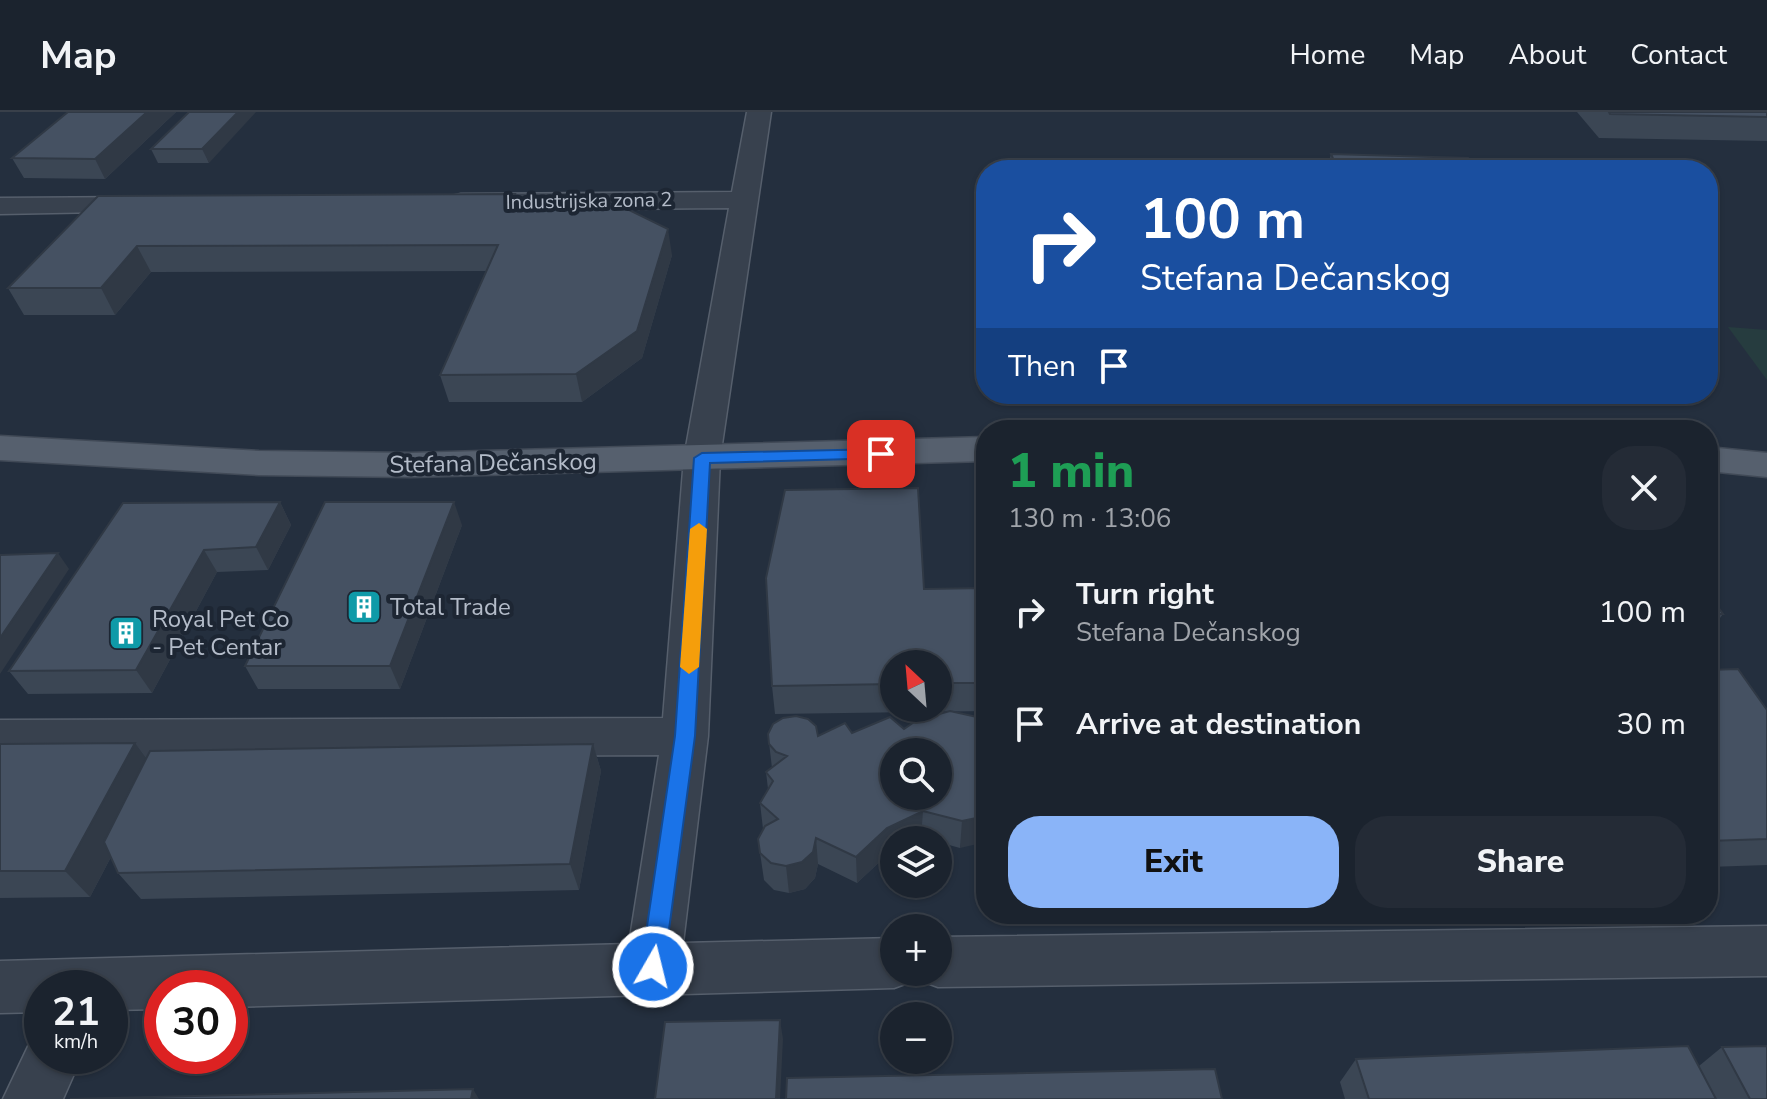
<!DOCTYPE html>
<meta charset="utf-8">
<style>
body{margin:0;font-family:"Nunito Sans",sans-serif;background:#242b36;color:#f1f3f6;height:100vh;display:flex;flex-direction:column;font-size:30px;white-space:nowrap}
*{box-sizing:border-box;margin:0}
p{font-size:26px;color:#a0a4aa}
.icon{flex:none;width:44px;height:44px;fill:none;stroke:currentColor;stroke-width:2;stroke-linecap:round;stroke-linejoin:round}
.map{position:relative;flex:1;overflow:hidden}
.panel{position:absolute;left:976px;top:308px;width:742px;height:504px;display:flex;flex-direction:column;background:#1b232e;border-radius:32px;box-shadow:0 2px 6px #0004,0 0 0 2px #39404a}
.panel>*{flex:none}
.hud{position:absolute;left:976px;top:48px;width:742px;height:244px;border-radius:32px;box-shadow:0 2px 6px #0004,0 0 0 2px #39404a;background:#1a4fa0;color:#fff;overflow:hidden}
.needle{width:52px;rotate:334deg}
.buttons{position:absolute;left:880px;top:538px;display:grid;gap:16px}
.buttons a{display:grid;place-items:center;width:72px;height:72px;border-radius:50%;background:#1b232e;box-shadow:0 2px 6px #0004,0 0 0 2px #39404a;font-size:40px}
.speed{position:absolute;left:24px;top:858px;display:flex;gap:16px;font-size:40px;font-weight:700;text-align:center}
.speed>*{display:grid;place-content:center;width:104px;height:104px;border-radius:50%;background:#1b232e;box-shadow:0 2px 6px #0004,0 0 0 2px #39404a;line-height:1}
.speed small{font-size:20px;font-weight:400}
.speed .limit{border:12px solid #d22;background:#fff;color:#111}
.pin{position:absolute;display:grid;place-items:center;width:68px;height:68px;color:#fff;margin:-34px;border-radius:16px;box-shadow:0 4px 12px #0006}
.me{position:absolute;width:88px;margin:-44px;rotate:8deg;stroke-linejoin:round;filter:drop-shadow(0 0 6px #0008)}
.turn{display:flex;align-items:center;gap:28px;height:168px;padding:0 32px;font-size:36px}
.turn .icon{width:104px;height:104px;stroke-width:2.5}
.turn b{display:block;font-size:56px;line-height:68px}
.then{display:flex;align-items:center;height:76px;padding:0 32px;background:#0003;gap:16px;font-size:30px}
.round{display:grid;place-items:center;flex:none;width:84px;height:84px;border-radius:32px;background:#242b36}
.headline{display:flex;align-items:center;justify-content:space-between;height:136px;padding:0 32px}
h1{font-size:48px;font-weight:800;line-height:60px;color:#1e9e55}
.button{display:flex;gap:16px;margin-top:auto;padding:16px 32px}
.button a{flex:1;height:92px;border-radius:32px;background:#8ab4f8;color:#111;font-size:32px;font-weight:800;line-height:92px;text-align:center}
.button a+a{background:#242b36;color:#f1f3f6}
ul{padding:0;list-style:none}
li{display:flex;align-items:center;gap:24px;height:112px;padding:0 32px}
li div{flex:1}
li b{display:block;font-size:30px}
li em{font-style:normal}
header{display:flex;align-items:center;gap:48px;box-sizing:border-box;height:112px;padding:0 40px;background:#1b232e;border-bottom:2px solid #39404a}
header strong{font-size:38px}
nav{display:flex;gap:44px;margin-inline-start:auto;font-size:28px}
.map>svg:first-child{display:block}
</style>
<header>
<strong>Map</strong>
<nav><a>Home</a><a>Map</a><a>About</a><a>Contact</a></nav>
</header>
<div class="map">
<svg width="1767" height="987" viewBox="0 0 1767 987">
<rect width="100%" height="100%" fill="#242f3e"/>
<polygon fill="#263c3f" points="1728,215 1767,218 1767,268"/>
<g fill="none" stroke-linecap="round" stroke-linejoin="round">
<g stroke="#565f6c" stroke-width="3">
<g id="minor">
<polygon points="747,0 771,0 720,346 708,624 683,831 894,826 894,860 938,860 938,825 1767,814 1767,864 938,875 919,868 916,862 913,869 894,876 230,895 230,876 162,876 162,897 110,898 110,876 42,876 42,900 0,901 0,849 629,832 659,643 0,646 0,608 663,606 684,346 729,96 461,98 451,96 447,90 451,84 461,82 732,80"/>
<polygon points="147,85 157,87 161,93 157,99 0,102 0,86"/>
<polygon points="42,920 42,944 82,944 63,987 3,987 33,924"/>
</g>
</g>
<g stroke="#414a57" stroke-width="3">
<g id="major">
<polygon points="0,324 259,339 410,341 986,325 986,349 410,365 259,363 0,348"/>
<polygon points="1708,335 1767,341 1767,365 1708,359"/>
</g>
</g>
<use href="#minor" fill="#38414e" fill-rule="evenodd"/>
<use href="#major" fill="#56606e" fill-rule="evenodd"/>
</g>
<g fill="#3b4654" fill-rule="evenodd">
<polygon points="68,0 176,0 105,67 24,66 12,46"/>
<polygon points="189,0 209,51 158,51 151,37"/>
<polygon points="1577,0 1767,0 1767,29 1599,26"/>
<polygon points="1331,42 1475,58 1327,58"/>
<polygon points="98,84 517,91 672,143 642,246 582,290 449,290 440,263 486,159 151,160 115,203 24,203 8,176"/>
<polygon points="280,390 291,413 268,458 217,460 152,581 28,582 9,559"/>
<polygon points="462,413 400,577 258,577 245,554"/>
<path d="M 986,476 L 986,599 L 775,602 L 772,574 L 924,477 ZM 894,552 L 938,552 L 938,596 L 894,596 Z"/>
<polygon points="1708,481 1723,502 1711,518 1708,518"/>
<polygon points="1708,558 1767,598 1767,753 1708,755"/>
<polygon points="984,606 960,736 938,730 938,728 921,726 894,728 894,739 887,743 857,771 818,752 815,766 805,777 789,781 774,778 764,768 758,727 763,717 760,691 768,677 766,660 772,656 768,622 818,624 904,617"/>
<polygon points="135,631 147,646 593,632 601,659 579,778 141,787 118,761 111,745 90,785 0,786 0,632"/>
<polygon points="1722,935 1767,987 1716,987 1699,954"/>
<polygon points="1356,947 1716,987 1345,987 1340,970"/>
</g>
<g fill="#303945">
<polygon points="147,0 176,0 105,67 95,47"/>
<polygon points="238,0 256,0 209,51 202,37"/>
<polygon points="668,117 672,143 642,246 582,290 576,262"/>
<polygon points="137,134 151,160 115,203 101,176"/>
<polygon points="280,390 291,413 268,458 256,435"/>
<polygon points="454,390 462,413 400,577 390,554"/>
<polygon points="204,438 217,460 152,581 136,558"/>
<polygon points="58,441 69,457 0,562 0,526"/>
<polygon points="135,631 156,659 90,785 65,759"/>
<polygon points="593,632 601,659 579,778 570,752"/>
<polygon points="923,699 921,726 918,728 894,728 894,739 887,743 857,771 856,745 887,716"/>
<polygon points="986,704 986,730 960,736 962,709"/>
<polygon points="816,726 818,752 815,766 805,777 789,781 786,754"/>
<polygon points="780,908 783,927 780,987 776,987"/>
<polygon points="473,977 479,987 471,987"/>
</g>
<g fill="#455162" stroke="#303945" stroke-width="2" fill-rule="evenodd">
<polygon points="68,0 147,0 95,47 12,46"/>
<polygon points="189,0 238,0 202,37 151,37"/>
<polygon points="1609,0 1767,0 1767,5 1610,2"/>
<polygon points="1331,42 1468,46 1475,58 1338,58"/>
<polygon points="515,82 511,91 615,91 668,117 637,219 576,262 440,263 498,133 137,134 101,176 8,176 98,84"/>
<polygon points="918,376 924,477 986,476 986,571 938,571 938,552 894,552 894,572 772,574 766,466 785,378"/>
<polygon points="280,390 256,435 204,438 136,558 9,559 123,391"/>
<polygon points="325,390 454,390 390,554 245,554"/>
<polygon points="58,441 0,526 0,443"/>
<polygon points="1708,481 1723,502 1708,502"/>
<polygon points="1738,557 1767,598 1767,727 1708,729 1708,558"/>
<path d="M 950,599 L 986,607 L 986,704 L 962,709 L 923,699 L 887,716 L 856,745 L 816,726 L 813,740 L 802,750 L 786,754 L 771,751 L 760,741 L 758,727 L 765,714 L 778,707 L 760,691 L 773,669 L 766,660 L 787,644 L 776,640 L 769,632 L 768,622 L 773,612 L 783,606 L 796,604 L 808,607 L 816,614 L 818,624 L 845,611 L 852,621 L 890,605 L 904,617 L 917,608 ZM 894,640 L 938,640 L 938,684 L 894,684 Z"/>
<polygon points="135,631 65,759 0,759 0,632"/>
<polygon points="593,632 570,752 118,761 104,730 150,639"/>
<polygon points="780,908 776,987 655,987 665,910"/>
<polygon points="1688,934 1716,987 1369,987 1356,947"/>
<polygon points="1767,934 1767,987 1750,987 1722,935"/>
<polygon points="1215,957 1222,987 786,987 787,966"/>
<polygon points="473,977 471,987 70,987"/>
</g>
<polygon fill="#1a73e8" stroke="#114b97" stroke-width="2" points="881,337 887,339 887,346 710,351 695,624 664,855 661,863 653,866 644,863 641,855 675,624 694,346 702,341"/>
<polygon fill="#f59e0b" points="699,411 707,417 699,555 689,562 680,555 690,417"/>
<defs>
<g id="building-square" transform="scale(1.8)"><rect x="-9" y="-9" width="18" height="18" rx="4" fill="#0f9aa8" stroke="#1d2633"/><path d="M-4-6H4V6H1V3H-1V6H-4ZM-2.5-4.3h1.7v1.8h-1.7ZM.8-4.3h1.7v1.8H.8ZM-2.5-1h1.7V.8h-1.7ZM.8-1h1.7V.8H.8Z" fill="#fff"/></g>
</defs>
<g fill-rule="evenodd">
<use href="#building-square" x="364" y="495"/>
<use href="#building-square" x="126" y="521"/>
</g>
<g text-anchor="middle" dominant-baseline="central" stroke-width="8" stroke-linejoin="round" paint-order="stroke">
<g font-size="20" fill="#b4bcc9" stroke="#1d2633">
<text transform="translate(589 89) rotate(-1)">Industrijska zona 2</text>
</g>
<g font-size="24" fill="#b4bcc9" stroke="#1d2633">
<text transform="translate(493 351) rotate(-1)">Stefana Dečanskog</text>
</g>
<g font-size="24" fill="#b4bcc9" stroke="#1d2633" text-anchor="start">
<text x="390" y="495">Total Trade</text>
<text x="152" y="507">Royal Pet Co<tspan x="152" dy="28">- Pet Centar</tspan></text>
</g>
</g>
</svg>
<div class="buttons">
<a><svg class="needle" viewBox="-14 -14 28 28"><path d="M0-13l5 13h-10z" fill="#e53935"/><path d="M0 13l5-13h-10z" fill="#a0a4aa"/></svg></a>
<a><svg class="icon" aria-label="search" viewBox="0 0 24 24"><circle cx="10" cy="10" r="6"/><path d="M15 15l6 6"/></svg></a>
<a><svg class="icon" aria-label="layers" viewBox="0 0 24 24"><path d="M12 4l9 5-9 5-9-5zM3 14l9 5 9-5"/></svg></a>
<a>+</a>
<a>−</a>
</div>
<div class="speed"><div>21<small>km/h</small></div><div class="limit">30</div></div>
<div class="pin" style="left:881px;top:342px;background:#d93025"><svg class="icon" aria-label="arrive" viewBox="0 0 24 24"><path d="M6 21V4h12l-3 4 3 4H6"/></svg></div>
<svg class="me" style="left:653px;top:855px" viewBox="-20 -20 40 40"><circle r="17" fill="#1a73e8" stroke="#fff" stroke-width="3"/><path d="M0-11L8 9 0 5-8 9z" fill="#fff"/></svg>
<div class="hud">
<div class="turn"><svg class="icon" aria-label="right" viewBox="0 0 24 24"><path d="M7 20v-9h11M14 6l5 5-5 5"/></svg><div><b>100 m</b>Stefana Dečanskog</div></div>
<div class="then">Then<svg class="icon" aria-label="arrive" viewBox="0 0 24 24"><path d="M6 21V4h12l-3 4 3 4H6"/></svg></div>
</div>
<section class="panel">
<div class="headline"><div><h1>1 min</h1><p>130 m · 13:06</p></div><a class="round"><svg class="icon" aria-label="close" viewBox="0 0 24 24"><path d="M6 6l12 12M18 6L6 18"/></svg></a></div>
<ul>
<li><svg class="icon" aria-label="right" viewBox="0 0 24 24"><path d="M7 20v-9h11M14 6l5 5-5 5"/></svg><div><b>Turn right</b><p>Stefana Dečanskog</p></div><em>100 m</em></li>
<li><svg class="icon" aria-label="arrive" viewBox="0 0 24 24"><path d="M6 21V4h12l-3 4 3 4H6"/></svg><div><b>Arrive at destination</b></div><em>30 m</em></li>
</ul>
<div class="button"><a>Exit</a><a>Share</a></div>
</section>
</div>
